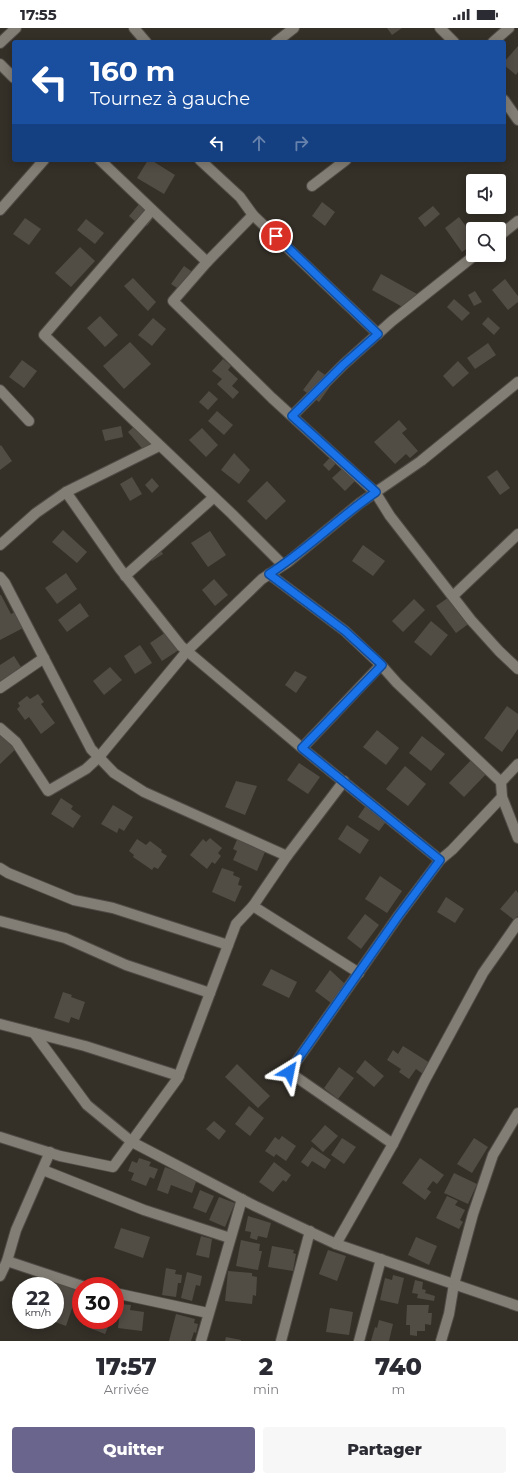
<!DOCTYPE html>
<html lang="fr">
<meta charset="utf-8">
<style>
body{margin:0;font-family:Montserrat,sans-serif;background:#f7f7f7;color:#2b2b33;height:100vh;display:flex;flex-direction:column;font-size:15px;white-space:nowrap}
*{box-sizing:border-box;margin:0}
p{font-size:13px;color:#7c7c81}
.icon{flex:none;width:22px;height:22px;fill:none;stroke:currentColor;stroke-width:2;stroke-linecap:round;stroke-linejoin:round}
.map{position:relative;height:1313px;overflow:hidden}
.sheet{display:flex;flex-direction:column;background:#fff;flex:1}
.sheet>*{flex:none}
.banner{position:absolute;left:12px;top:12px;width:494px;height:122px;border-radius:4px;box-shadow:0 2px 10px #0003;background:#1a4fa0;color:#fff;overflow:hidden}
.controls{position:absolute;left:466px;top:146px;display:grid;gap:8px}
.controls a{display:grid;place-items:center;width:40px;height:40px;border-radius:4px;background:#fff;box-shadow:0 2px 10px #0003;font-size:20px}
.speed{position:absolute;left:12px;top:1249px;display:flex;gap:8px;font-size:20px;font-weight:700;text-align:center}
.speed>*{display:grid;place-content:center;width:52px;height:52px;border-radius:50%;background:#fff;box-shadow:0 2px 10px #0003;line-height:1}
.speed small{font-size:10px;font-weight:400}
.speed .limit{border:6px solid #d22;background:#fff;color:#111}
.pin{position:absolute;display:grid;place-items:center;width:34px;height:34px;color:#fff;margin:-17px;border:2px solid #fff;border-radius:50%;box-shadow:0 1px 4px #0007}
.me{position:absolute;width:44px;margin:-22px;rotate:35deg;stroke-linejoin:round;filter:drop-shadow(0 0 3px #0008)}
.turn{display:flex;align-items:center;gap:14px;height:84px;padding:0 12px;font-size:18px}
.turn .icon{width:52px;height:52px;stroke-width:2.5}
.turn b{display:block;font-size:28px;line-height:34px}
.lanes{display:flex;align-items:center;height:38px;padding:0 12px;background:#0003;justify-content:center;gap:20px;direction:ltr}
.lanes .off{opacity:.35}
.eta{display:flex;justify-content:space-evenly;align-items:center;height:68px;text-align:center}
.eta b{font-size:24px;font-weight:800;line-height:28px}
.cta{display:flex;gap:8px;margin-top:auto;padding:8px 12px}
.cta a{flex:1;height:46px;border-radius:4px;background:#6a658c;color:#fff;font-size:16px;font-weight:800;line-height:46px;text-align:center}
.cta a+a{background:#f7f7f7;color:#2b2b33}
.status{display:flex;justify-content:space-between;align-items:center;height:28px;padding:0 20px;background:#fff;direction:ltr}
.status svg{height:11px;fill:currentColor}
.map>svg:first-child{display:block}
</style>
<div class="status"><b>17:55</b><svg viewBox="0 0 49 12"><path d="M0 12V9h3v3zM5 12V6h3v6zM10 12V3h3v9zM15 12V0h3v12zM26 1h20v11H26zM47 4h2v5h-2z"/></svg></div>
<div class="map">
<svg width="518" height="1313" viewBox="0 0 518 1313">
<rect width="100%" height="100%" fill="#343028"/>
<g fill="#514c44">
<polygon points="387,0 402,0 392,7"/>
<polygon points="518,18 518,44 516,47 504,37 504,34"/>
<polygon points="148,132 151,132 175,147 164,166 137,150"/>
<polygon points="322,174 335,184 325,198 312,188"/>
<polygon points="140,175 155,188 147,198 141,193 138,196 129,188"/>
<polygon points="433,178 440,186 425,199 418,190"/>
<polygon points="459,189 473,208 473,216 462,224 445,200"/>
<polygon points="25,190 41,201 29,217 13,206"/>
<polygon points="86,191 104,205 95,216 77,202"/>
<polygon points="80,219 95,233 71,259 55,245"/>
<polygon points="184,238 198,248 186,266 171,256"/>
<polygon points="381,246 417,266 408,282 372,262"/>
<polygon points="133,250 156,274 148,283 124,258"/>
<polygon points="505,251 518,268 518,274 508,282 492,262"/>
<polygon points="475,263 482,274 474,278 468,267"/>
<polygon points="454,271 470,285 462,293 447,279"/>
<polygon points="100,288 118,307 105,319 87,300"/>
<polygon points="488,289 500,300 494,307 482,296"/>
<polygon points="153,290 166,301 152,318 138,307"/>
<polygon points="130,314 151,336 124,361 103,338"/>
<polygon points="488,315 496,327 475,341 467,330"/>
<polygon points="223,331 231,338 228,342 238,351 232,358 239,364 233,371 217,356 222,351 212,343"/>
<polygon points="22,332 37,343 24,360 9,349"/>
<polygon points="458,333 469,345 453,359 443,348"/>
<polygon points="318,342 334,353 319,374 303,362"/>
<polygon points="209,363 218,371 208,382 199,374"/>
<polygon points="217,383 233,397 224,407 208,393"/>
<polygon points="399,392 407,401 402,405 418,423 410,430 406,426 395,436 374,414"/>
<polygon points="138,395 156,416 146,425 128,404"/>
<polygon points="121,398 123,409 105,413 102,402"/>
<polygon points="202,400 218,417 206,429 189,412"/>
<polygon points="1,417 12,433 0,442 0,418"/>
<polygon points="336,423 342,429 329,443 323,437"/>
<polygon points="234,425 250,442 239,456 221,442"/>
<polygon points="344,439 356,452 345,463 332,450"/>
<polygon points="497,442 510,460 500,467 487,449"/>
<polygon points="132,449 142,466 130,473 120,456"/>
<polygon points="152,450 159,458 152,465 145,457"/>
<polygon points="267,453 286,473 266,492 247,473"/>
<polygon points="63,502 87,524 77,535 52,514"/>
<polygon points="210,503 226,527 208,539 191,515"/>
<polygon points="157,516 163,526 152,533 146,524"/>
<polygon points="363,517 385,533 373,548 352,533"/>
<polygon points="66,545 77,561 57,576 45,560"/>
<polygon points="214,551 228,567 215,578 202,562"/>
<polygon points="455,565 474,592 456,605 436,578"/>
<polygon points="0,567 1,567 11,586 17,583 25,599 0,612"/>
<polygon points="414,571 425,582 403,604 392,593"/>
<polygon points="80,575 89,588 67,604 58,592"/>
<polygon points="431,593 448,607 431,628 414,614"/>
<polygon points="169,602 182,620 162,633 150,615"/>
<polygon points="140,617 152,635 135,646 124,628"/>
<polygon points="14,628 21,639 16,642 21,649 0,657 0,637"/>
<polygon points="110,639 122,652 104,667 93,653"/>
<polygon points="295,643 307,649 296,665 285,657"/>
<polygon points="38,666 44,674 41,676 55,695 41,706 29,689 25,692 17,681 20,678 18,675 27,668 30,671"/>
<polygon points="507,678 518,686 518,701 502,724 484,710"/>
<polygon points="377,702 399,720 386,737 363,719"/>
<polygon points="0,706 22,715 0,736"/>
<polygon points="422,708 445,726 431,743 409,725"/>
<polygon points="475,728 490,742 464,769 449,755"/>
<polygon points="299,735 320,749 308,766 287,752"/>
<polygon points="405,738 426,756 408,778 386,761"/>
<polygon points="236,753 257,758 245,787 225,779"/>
<polygon points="61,770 73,778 71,781 81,788 73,800 51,786"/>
<polygon points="367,776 388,791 379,803 358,789"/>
<polygon points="113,777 133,789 124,803 119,800 117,805 101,796"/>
<polygon points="347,797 369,812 360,826 338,811"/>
<polygon points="239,807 267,819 257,843 233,832 237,823 233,821"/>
<polygon points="210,810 222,820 218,825 221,828 215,836 212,834 207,841 190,827 203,811 206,814"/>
<polygon points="137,811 146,817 150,813 162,822 161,824 167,828 158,841 154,839 152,842 133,829 134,827 129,823"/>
<polygon points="222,840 234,844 233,847 240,850 238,857 242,858 235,874 212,864"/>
<polygon points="380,848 402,863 387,885 365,871"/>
<polygon points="516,862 518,865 518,888 514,892 500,881"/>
<polygon points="446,869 464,881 455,895 437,884"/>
<polygon points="365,886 379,897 361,921 347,910"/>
<polygon points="271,941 297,954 289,970 262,957"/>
<polygon points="330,942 345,956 331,975 315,963"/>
<polygon points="63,964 72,967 71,969 85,974 79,992 71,989 69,995 54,990"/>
<polygon points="403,1018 430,1035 423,1046 416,1041 409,1051 399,1044 401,1041 387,1032 393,1022 398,1026"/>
<polygon points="365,1032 384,1048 374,1059 356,1044"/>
<polygon points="237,1036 270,1068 258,1080 225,1049"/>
<polygon points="339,1039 354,1050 338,1071 324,1060"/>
<polygon points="249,1078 264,1090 250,1108 235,1096"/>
<polygon points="214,1093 226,1103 219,1112 206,1101"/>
<polygon points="325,1097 338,1108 323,1124 311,1113"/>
<polygon points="282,1108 296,1118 286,1133 276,1126 274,1129 265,1123 275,1109 279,1112"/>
<polygon points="342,1110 356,1119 344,1136 331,1127"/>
<polygon points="474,1110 488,1119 472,1145 457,1136"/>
<polygon points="312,1119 331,1132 325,1141 312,1133 308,1139 301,1134"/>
<polygon points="139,1130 151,1134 149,1138 158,1141 154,1151 150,1149 146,1158 131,1152 134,1145 128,1143 132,1133 137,1135"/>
<polygon points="420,1130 444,1147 437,1156 433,1153 427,1161 431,1164 425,1172 402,1155"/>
<polygon points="274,1134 291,1147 286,1154 283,1152 273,1164 259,1154"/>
<polygon points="165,1139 197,1151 192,1165 171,1157 168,1166 157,1162"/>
<polygon points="454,1145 477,1156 468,1176 444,1165"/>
<polygon points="200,1162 214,1168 206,1185 193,1180"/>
<polygon points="447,1168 458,1173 455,1177 465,1182 460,1192 463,1194 459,1201 436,1190"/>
<polygon points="219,1169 235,1175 225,1199 209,1192"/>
<polygon points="248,1188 271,1195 267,1210 258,1208 257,1212 250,1210 251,1204 245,1203"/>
<polygon points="121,1200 150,1209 143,1230 114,1220"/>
<polygon points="201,1208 212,1211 209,1230 196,1227"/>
<polygon points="416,1209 437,1218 429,1237 408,1227"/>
<polygon points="241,1212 260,1216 259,1223 262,1223 258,1242 236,1238"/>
<polygon points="272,1218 294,1222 293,1225 296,1226 293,1243 268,1239"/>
<polygon points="328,1222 346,1228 337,1253 319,1246"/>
<polygon points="166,1240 176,1242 175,1246 182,1247 181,1255 178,1255 176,1269 162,1267"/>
<polygon points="228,1243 252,1245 252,1248 257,1249 256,1268 253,1267 252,1276 225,1273"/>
<polygon points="187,1244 202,1248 200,1258 196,1257 192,1273 181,1270"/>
<polygon points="393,1247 404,1250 398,1276 380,1272 385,1250 392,1252"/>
<polygon points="415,1252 423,1254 422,1261 426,1262 425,1265 435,1268 434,1273 417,1270 418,1266 412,1265"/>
<polygon points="54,1254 78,1263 66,1298 50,1292 55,1292 55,1258 52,1258"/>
<polygon points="121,1276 131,1277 130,1282 144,1284 142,1303 118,1300"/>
<polygon points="407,1277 429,1277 428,1285 432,1285 431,1297 425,1296 425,1303 417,1303 417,1308 410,1307 410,1297 406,1297"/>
<polygon points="330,1280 353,1284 349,1307 326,1304"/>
<polygon points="176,1286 195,1291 194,1295 198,1296 196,1305 194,1304 191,1313 169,1313"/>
<polygon points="90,1292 111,1292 105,1306 87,1299"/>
<polygon points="379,1292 393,1296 389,1313 371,1313 375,1299 377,1300"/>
<polygon points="226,1309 241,1312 241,1313 225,1313"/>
</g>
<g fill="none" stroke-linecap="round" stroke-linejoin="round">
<g stroke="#504c46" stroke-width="12">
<g id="street">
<polyline points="134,0 146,14"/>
<polyline points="440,0 454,14"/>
<polyline points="276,14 294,0"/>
<polyline points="493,14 509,0"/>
<polyline points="0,15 16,0"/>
<polyline points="0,36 14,50"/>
<polyline points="504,72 518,92"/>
<polyline points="100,132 207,234"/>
<polyline points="200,132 240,169 253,187 378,306"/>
<polyline points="312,158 346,132"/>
<polyline points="0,182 44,132"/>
<polyline points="152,182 44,307 232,486 283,537"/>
<polyline points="253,187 207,234 173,273 272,370 375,464 390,488 471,592 499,623 518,641"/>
<polyline points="499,208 518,193"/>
<polyline points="0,362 29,393"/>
<polyline points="292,388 343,337 392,293 475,227"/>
<polyline points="66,464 120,541 181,618 302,720 440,832"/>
<polyline points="0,517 36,485 66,464 159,418"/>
<polyline points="269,546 345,603 381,637 397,655 501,754"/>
<polyline points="125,548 213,470"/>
<polyline points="0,549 5,555 91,721 114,745 144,764 287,828 344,753"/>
<polyline points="453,568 518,506"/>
<polyline points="0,660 44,630"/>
<polyline points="0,700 16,714 48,763 86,741 99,729 187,623 262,551 288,534 360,475 421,433 518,354"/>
<polyline points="302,720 381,637"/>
<polyline points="518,736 501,754 502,769 518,810"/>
<polyline points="0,840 8,845 74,872 113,880 228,917"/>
<polyline points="253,878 359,945"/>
<polyline points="0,893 65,910 126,937 210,965"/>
<polyline points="0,996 85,1018 179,1048"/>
<polyline points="34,1005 87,1077 132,1114 255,1178 336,1216 518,1278"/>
<polyline points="0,1109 60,1128 113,1139 178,1050 236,896 253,878 287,828"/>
<polyline points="393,1116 425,1052 483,945 518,895"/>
<polyline points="43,1142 144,1182 230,1210"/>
<polyline points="336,1216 393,1116 289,1044 399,887 440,832 452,822 502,769"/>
<polyline points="7,1233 82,1258"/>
<polyline points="0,1248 7,1233 16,1202 50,1124"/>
<polyline points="115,1265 208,1285"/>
<polyline points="201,1313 242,1171"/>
<polyline points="281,1313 310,1203"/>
<polyline points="359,1313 381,1231"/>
<polyline points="441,1313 449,1286 454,1256 473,1186 493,1127 518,1085"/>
</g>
</g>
<use href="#street" stroke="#837e75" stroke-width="10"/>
</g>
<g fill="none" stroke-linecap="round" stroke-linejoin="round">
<g stroke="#114b97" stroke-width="10">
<path id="route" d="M 276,208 L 378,306 L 343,337 L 292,388 L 376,464 C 338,490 307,522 269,546 L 345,603 L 382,637 L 302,720 L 440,832 L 399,887 L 289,1044"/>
</g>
<use href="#route" stroke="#1a73e8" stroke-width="7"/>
</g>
</svg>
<div class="controls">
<a><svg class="icon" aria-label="sound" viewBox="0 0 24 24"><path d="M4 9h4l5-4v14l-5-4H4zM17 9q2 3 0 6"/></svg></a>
<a><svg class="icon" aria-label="search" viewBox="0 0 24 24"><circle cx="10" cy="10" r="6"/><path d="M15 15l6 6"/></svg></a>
</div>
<div class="speed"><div>22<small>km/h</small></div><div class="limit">30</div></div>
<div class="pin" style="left:276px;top:208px;background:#d93025"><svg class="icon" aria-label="arrive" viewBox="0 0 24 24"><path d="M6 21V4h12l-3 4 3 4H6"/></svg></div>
<svg class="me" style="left:289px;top:1044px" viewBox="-20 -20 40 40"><path d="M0-17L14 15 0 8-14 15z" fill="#1a73e8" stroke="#fff" stroke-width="4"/></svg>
<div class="banner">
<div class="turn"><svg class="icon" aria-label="left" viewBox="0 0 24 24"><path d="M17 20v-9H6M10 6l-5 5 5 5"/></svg><div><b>160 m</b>Tournez à gauche</div></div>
<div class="lanes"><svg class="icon" aria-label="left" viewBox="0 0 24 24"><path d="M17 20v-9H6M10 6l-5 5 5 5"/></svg><svg class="icon off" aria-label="ahead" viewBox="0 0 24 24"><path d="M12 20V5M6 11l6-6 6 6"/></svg><svg class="icon off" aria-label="right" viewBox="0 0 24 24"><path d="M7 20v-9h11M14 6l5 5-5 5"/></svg></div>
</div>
</div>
<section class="sheet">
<div class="eta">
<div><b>17:57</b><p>Arrivée</p></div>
<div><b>2</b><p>min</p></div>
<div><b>740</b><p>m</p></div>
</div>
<div class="cta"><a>Quitter</a><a>Partager</a></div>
</section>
